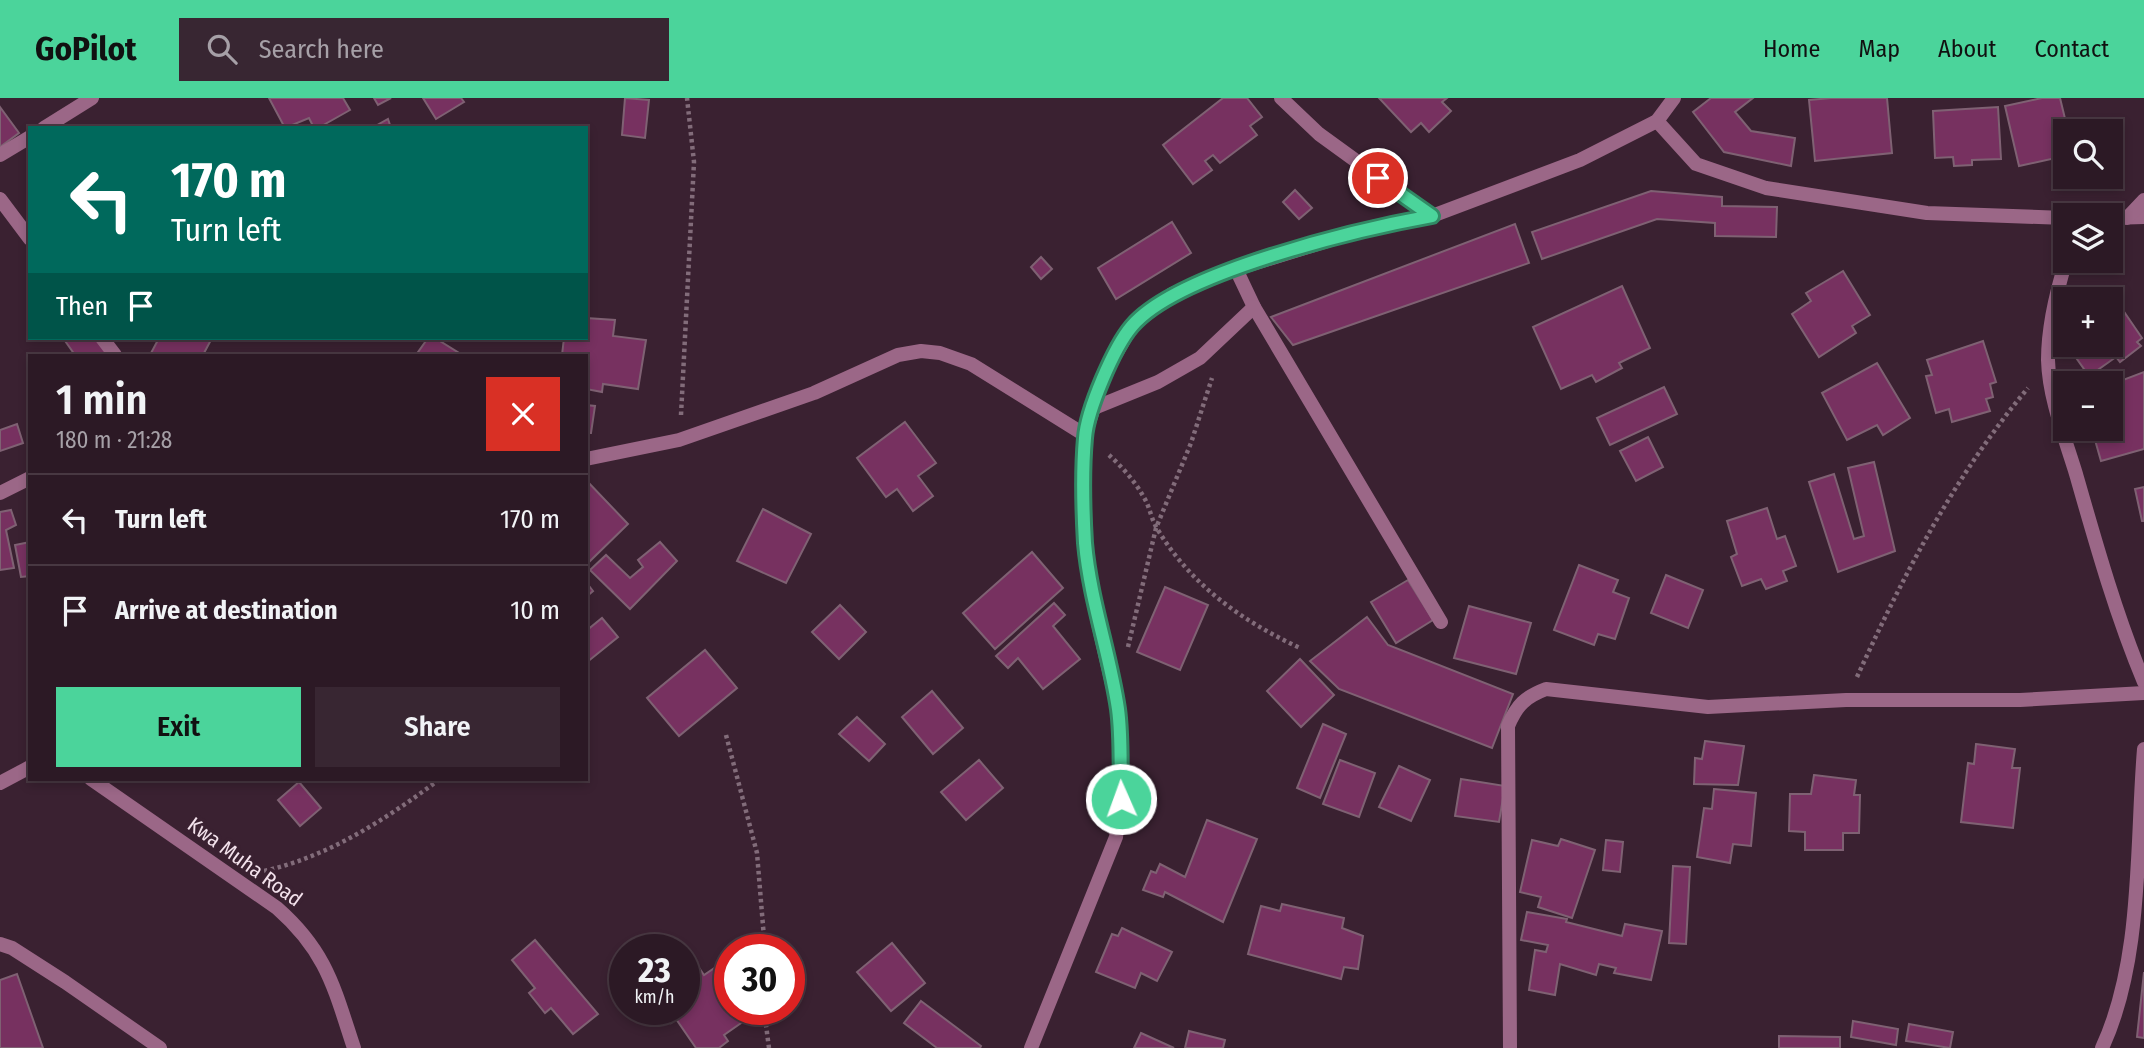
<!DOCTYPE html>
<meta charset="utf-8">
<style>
body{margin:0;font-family:"Fira Sans Condensed",sans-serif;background:#382632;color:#f1f3f6;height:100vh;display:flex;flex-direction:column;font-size:26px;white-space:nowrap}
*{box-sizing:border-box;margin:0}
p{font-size:23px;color:#a6a0a7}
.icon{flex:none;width:38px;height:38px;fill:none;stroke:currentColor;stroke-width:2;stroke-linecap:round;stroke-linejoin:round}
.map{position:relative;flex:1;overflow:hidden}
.panel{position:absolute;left:28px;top:256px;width:560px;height:427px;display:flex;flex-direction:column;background:#2c1925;border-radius:0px;box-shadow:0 4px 10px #0003,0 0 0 2px #483842}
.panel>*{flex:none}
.guide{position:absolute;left:28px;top:28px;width:560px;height:214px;border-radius:0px;box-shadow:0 4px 10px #0003,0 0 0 2px #483842;background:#00695c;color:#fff;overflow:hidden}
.controls{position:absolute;left:2053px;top:21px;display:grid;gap:14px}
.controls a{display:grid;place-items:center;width:70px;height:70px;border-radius:0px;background:#2c1925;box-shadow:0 4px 10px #0003,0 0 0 2px #483842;font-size:35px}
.speed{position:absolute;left:609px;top:836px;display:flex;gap:14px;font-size:35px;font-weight:700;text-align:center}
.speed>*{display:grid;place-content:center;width:91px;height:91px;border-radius:50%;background:#2c1925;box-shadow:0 4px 10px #0003,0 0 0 2px #483842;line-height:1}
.speed small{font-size:18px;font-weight:400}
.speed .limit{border:10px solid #d22;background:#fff;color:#111}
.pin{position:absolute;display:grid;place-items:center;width:60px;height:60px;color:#fff;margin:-30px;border:4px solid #fff;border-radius:50%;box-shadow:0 2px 7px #0007}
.me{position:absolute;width:77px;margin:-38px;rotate:358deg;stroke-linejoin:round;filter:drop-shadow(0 0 5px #0008)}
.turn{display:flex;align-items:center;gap:24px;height:147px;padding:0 28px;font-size:32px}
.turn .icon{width:91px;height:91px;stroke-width:2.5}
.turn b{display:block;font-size:49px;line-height:60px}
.then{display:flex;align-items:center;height:66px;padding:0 28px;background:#0003;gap:14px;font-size:26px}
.round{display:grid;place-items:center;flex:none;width:74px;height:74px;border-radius:0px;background:#382632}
.head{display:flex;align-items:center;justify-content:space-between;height:119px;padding:0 28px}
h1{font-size:42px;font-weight:600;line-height:52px}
.action{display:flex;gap:14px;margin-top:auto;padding:14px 28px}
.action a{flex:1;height:80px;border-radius:0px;background:#4bd49b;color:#111;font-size:28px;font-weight:600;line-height:80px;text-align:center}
.action a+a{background:#382632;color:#f1f3f6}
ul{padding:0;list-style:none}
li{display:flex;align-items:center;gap:21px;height:91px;padding:0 28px;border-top:2px solid #483842}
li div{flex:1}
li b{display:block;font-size:26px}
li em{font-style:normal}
header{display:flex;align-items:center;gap:42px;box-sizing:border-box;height:98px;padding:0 35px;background:#4bd49b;color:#111}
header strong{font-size:33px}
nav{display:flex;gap:38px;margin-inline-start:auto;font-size:24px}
.search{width:490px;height:63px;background:#382632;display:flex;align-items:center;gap:18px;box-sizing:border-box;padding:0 24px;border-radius:0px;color:#a6a0a7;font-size:26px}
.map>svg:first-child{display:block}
</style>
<header>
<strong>GoPilot</strong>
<div class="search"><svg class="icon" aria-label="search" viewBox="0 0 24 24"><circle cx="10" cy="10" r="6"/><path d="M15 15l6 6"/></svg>Search here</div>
<nav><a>Home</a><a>Map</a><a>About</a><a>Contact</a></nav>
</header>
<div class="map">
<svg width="2144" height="950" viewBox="0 0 2144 950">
<rect width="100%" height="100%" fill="#3a2131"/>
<g fill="#773160" stroke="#7f6173" stroke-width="2">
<polygon points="269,0 343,0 350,12 318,30 314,30 309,20 285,30"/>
<polygon points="374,0 391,0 378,7"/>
<polygon points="423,0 461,0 464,4 436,21"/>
<polygon points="625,0 649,2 645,40 622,37"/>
<polygon points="1223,0 1247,0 1262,19 1250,28 1257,37 1220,65 1213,57 1205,63 1212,72 1193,86 1163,47"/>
<polygon points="1379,0 1447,0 1442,4 1451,13 1429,34 1421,25 1411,34"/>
<polygon points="1711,0 1753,0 1735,14 1751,33 1795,40 1791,68 1724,54 1693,14"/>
<polygon points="1831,0 1887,0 1892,55 1815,63 1809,2"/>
<polygon points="2042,0 2060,0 2068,33 2065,33 2065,58 2019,68 2005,8"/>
<polygon points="0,9 19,35 0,49"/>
<polygon points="1998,9 2001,61 1972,62 1972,67 1954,68 1953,59 1935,60 1933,13"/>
<polygon points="388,21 391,30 372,30"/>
<polygon points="1295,92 1312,110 1299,121 1283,104"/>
<polygon points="1651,93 1722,99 1722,108 1777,109 1776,139 1715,138 1715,125 1657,121 1542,161 1532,134"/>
<polygon points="1172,124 1191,155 1116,201 1098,170"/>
<polygon points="1515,126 1529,165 1293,247 1271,219"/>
<polygon points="1041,159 1052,171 1041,181 1031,169"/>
<polygon points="1843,173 1870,217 1852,228 1856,235 1819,259 1792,216 1811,203 1806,195"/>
<polygon points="1622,188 1650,250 1619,265 1622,270 1596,284 1592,277 1561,291 1533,229"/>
<polygon points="2114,199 2142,240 2137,244 2141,248 2120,264 2116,259 2089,278 2067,247 2110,247 2110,202"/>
<polygon points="586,220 615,222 613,238 646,242 638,291 603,286 602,294 586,291 586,257 562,257 564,240 586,240"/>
<polygon points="63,240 100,240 110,257 75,257"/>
<polygon points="159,240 212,240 203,257 150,257"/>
<polygon points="428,240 435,240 459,255 416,257"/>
<polygon points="1983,243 1996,284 1990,286 1993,299 1986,301 1990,313 1952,324 1949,311 1936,315 1926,278 1932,277 1927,262"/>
<polygon points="1877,265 1910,320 1883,337 1877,327 1847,342 1822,295"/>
<polygon points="2144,274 2144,351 2101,363 2093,335 2100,333 2099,331 2110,331 2110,287"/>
<polygon points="1664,289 1677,316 1610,347 1597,320"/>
<polygon points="586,307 595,308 591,335 586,335"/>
<polygon points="905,324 936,365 918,378 933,398 913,413 897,391 886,399 857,360"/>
<polygon points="17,326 23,345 0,353 0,332"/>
<polygon points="1648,339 1663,369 1636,383 1620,353"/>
<polygon points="1874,364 1895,453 1838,474 1809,384 1834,376 1854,441 1864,438 1848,370"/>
<polygon points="586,382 628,426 589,464 586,461"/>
<polygon points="2144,389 2144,423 2142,423 2135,391"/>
<polygon points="1767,410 1777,441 1785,438 1796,468 1783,473 1787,483 1766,491 1761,481 1742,488 1731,459 1737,456 1727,423"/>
<polygon points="763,411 811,436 786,485 737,463"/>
<polygon points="11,412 16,427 6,432 14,470 0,472 0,414"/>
<polygon points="30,444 30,478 21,479 15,447"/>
<polygon points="660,444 677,463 630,511 590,472 606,457 630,480 643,469 638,462"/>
<polygon points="1032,454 1063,490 995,551 963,515"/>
<polygon points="1579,467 1618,482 1613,494 1629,500 1615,541 1598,536 1594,547 1554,532"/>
<polygon points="1666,477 1703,492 1688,530 1651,515"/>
<polygon points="1408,482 1433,522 1396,545 1371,504"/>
<polygon points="586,484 593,493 586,499"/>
<polygon points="1165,489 1208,507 1180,572 1137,554"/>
<polygon points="1054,505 1065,517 1053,528 1080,561 1043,591 1018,560 1008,570 996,558"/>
<polygon points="840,507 866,534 839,561 812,534"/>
<polygon points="1469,508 1531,525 1516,576 1454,560"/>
<polygon points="1367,519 1388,547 1513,596 1492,650 1339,591 1310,563"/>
<polygon points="602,520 618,539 586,565 586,533"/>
<polygon points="705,552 737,590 679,638 647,600"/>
<polygon points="1300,561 1334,597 1301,629 1267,593"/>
<polygon points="932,593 963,630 933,656 902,619"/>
<polygon points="857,619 885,646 869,663 839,636"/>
<polygon points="1323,626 1346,636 1320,700 1297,690"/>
<polygon points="1705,643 1744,648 1738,687 1694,686 1695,660 1702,661"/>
<polygon points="1976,646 2015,651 2012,670 2020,670 2013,730 1961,724 1968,665 1974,666"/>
<polygon points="979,662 1003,690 966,722 941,694"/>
<polygon points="1340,662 1375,675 1359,719 1323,706"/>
<polygon points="1399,668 1430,682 1411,723 1379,709"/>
<polygon points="1814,677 1856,682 1854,697 1860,697 1859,735 1843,735 1843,752 1805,752 1805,734 1789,733 1790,696 1811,696"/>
<polygon points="1461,681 1505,688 1499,724 1455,718"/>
<polygon points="299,684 321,710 300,728 278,702"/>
<polygon points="1714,691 1756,695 1751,748 1733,746 1730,765 1697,759 1704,710 1712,711"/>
<polygon points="1207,722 1257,741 1223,824 1165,794 1163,799 1143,792 1151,773 1156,775 1160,766 1185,779"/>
<polygon points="1561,741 1595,752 1572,820 1538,809 1541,799 1520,794 1532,742 1558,748"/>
<polygon points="1606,742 1623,744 1620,774 1603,772"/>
<polygon points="1673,768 1690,769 1686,846 1669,845"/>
<polygon points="1282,806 1344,820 1342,830 1363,838 1358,871 1344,869 1341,881 1248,856 1261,808 1280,813"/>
<polygon points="1527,814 1567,821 1566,824 1622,838 1625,826 1662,833 1651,882 1614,875 1616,870 1599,866 1596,877 1560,866 1555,897 1529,892 1535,852 1546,854 1548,847 1521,842"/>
<polygon points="1122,830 1172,854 1157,883 1141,875 1135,890 1096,874 1112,836 1118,838"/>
<polygon points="535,842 598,916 573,936 551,910 545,915 529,895 535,890 512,862"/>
<polygon points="892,845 925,885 891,913 857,874"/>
<polygon points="726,862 730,867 730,912 751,912 754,916 724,937 728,943 719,950 696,950 676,921 671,925 661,912 684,912 684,872 695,864 704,877"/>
<polygon points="2144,874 2144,940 2137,939"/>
<polygon points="17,876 43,950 0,950 0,882"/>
<polygon points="921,903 981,948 980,950 937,950 904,925"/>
<polygon points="1853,923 1898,931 1896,947 1851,939"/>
<polygon points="1909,926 1953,934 1950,950 1906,943"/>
<polygon points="1189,933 1225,942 1223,950 1185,950"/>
<polygon points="1141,935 1174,950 1134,950"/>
<polygon points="1779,938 1840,939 1840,950 1779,950"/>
</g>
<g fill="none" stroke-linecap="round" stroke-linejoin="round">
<g stroke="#826c7a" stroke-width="4.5" stroke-dasharray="3.5 3.5" stroke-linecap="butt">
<polyline points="681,317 694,64 687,0"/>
<path d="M 1109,357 C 1121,368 1135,383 1143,398 C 1150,408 1151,422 1158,432 C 1191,487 1242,523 1300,550"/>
<polyline points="1128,549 1156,430 1191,345 1212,280"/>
<path d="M 1857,579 C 1904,476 1955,377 2028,290"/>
<polyline points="726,637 757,755 765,852"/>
<path d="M 264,773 C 330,758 386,721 440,681"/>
<polyline points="764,912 769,950"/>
</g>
<g stroke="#9b6787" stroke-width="14">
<polyline points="1281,0 1319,36 1432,118"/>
<polyline points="1657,23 1696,66 1766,90 1927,115 2065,120"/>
<polyline points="44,30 92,0"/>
<polyline points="0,57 30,39"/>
<polyline points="0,101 30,141"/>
<polyline points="2110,120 2144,119"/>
<polyline points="2127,120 2144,102"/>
<path d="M 2066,163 C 2056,195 2048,228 2048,262 C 2049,300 2065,340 2076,376 C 2096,446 2116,517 2144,584"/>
<polyline points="1236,171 1254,209 1441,524"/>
<polyline points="102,240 115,257"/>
<polyline points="1094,310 1158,284 1200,260 1254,209"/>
<polyline points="586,361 679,342 814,295 898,257 921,253 940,255 971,266 1085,337"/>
<polyline points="0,395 30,380"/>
<path d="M 91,681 L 277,810 C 327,854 334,890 354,950"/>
<polyline points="0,685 30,669"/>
<polyline points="0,846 12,850 65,884 160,950"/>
<polyline points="1031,950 1116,739 1121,701 1118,612 1097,521 1085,446 1085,337 1105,275 1132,228 1172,196 1236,171 1373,129 1432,118 1580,62 1657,23 1674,0"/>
<path d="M 1510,950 L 1508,628 C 1517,607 1525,599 1546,591 L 1708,609 L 1846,602 L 2020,602 L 2144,595"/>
<path d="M 2102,950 C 2143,862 2136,747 2144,651"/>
</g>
</g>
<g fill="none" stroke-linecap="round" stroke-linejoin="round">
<g stroke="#318a65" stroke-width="18">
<path id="route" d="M 1121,701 C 1120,672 1122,641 1118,611 C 1110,556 1090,502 1085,445 C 1083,411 1082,374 1085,340 C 1087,312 1114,249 1132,228 C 1178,174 1360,131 1432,118 L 1378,80"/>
</g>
<use href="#route" stroke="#4bd49b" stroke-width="12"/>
</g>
<g text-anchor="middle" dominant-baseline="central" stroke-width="7" stroke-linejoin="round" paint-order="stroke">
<g font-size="21" fill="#f3e2ec" stroke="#3a2131">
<text transform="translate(245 764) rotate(36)">Kwa Muha Road</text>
</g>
</g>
</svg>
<div class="controls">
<a><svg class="icon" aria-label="search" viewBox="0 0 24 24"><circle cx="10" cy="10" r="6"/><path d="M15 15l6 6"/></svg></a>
<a><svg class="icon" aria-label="layers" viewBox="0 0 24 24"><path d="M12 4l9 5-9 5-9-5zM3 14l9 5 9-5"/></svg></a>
<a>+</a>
<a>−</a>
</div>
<div class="speed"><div>23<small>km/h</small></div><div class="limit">30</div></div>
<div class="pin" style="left:1378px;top:80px;background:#d93025"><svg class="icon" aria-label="arrive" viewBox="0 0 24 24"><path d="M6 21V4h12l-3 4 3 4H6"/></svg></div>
<svg class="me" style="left:1121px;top:701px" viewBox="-20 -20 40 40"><circle r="17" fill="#4bd49b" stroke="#fff" stroke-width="3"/><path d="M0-11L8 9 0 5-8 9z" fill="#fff"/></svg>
<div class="guide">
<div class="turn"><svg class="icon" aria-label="left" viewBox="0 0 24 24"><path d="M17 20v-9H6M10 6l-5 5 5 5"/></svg><div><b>170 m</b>Turn left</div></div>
<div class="then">Then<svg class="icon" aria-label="arrive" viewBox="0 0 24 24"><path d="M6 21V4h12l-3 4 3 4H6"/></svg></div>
</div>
<section class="panel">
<div class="head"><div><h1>1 min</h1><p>180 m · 21:28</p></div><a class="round" style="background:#d93025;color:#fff"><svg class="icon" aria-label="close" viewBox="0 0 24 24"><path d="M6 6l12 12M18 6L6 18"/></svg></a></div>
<ul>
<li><svg class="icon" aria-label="left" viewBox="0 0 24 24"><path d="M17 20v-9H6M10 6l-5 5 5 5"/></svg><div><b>Turn left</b></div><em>170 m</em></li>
<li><svg class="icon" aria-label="arrive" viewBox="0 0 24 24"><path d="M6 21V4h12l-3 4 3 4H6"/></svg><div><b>Arrive at destination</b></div><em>10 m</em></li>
</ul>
<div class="action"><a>Exit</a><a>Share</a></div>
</section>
</div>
